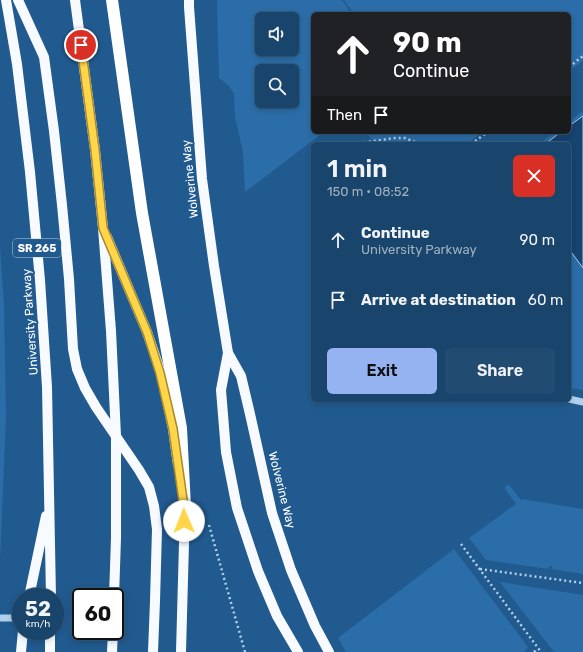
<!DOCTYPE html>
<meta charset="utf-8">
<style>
body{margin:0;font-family:Rubik,sans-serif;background:#224b71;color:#f1f3f6;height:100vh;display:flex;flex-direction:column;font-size:15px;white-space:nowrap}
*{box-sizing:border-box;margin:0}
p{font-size:13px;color:#9fb0c1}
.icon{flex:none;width:22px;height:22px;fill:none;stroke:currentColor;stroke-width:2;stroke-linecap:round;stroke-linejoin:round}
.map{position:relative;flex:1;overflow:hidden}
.panel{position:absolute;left:311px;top:142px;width:260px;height:260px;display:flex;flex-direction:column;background:#19446b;border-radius:6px;box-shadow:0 2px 6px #0003,0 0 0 1px #375c7e}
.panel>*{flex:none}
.banner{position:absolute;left:311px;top:12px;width:260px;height:122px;border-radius:6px;box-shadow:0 2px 6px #0003,0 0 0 1px #375c7e;background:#202124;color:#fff;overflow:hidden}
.buttons{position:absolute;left:255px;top:12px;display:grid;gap:8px}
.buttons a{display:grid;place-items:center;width:44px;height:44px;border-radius:6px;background:#19446b;box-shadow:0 2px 6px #0003,0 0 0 1px #375c7e;font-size:20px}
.speed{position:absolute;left:12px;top:588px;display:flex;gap:8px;font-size:20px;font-weight:700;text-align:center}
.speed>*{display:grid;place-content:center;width:52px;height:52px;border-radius:50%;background:#19446b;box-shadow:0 2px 6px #0003,0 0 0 1px #375c7e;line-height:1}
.speed small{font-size:10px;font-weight:400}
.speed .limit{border:2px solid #111;border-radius:6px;background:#fff;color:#111}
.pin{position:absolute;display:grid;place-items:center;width:34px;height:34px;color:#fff;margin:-17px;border:2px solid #fff;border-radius:50%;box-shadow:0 1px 4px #0007}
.me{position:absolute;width:44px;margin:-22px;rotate:359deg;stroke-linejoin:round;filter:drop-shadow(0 0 3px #0008)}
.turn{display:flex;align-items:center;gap:14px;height:84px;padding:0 16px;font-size:18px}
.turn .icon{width:52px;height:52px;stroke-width:2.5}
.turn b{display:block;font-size:28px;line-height:34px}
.then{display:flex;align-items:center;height:38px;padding:0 16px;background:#0003;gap:8px;font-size:15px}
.round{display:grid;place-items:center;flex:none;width:42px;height:42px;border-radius:6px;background:#224b71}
.head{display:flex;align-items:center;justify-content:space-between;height:68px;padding:0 16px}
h1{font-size:24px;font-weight:600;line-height:30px}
.action{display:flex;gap:8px;margin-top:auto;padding:8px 16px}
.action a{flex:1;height:46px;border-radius:6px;background:#95b2f1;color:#111;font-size:16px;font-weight:600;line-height:46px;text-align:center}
.action a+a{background:#224b71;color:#f1f3f6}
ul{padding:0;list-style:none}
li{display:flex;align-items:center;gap:12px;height:60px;padding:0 16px}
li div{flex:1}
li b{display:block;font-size:15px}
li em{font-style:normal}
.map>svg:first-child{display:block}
</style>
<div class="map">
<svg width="583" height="652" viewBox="0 0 583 652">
<rect width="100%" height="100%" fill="#215a8f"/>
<g fill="#2b6da8" fill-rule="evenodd">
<path d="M 217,0 L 342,0 L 352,14 L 313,14 L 313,132 L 324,132 L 245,192 L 243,152 L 235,117 L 234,94 L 229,86 L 219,78 ZM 262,19 L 292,19 L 292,49 L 262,49 ZM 262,71 L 292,71 L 292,101 L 262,101 Z"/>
<polygon points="344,0 583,0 583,61 569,71 569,14 354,14"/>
<polygon points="583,111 583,390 569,388 569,144 539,144 555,132 569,132 569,122"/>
<polygon points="366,132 483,132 466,144 375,144"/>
<polygon points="0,246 4,306 6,417 0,561"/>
<polygon points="507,485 510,486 521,500 522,499 583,509 583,574 552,569 552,566 549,566 549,569 486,560 469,538 516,504 505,489 505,487"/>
<polygon points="454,549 528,647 524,652 346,652 338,638"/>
<polygon points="500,582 583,595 583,652 554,652"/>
</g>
<polygon fill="#17436f" stroke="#a5ccee" points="583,116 583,268 569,249 569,144 545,144 561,132 569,132 569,126"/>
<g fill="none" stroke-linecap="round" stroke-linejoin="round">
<g stroke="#b1d0ec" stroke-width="2.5" stroke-dasharray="2 3" stroke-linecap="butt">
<polyline points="569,67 583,56"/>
<polyline points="359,143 395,138 405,138 420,144"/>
<polyline points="471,144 488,132"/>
<polyline points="209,525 245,652"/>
<polyline points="461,544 541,652"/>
<polyline points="480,569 583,583"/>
<polyline points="534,652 538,649"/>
</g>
<g stroke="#b1d0ec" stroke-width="7">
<polyline points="569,399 583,402"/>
<polyline points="0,618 21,618"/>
</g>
<g stroke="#f7faff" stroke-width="10">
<polyline points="6,0 17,64 30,172 40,280 47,387 51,597"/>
<polyline points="18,0 44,57 54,131 62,205 69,279 73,349 77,369 85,388 96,407 139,470 149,487 154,506 157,529 155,601 153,652"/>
<polyline points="75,0 95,150 103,228 111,331 116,436 116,538 114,597"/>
<polyline points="189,0 189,7 202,179 214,266 228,353 221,390 226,452 237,508 258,571 277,616 298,652"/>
<polyline points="107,237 147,332 161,373 173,429 178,465"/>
<polyline points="228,353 241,376 250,414 272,513 291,570 315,626 329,652"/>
<polyline points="29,597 46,516"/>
<polyline points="21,652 23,631"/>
<polyline points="50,652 50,631"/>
<polyline points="112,652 113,631"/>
<polyline points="181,652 185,507 184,501"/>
</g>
<polyline stroke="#fff" stroke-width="12" points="112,0 142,213 181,428 185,507"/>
</g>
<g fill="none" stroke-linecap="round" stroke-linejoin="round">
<g stroke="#a68a30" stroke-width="10">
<polyline id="route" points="81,45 95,150 103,228 147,332 160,373 173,429 184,507 184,521"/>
</g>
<use href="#route" stroke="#ffd54a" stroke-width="7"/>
</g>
<g text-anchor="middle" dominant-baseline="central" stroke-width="4" stroke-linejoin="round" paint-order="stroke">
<rect fill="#215a8f" stroke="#bccedd" stroke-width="1" x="13" y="239" width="48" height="18" rx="3"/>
<g font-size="11" font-weight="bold" fill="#fff">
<text x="37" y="248">SR 265</text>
</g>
<g font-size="12" fill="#fff" stroke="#215a8f">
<text transform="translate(190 179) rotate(-96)">Wolverine Way</text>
<text transform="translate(30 322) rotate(-94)">University Parkway</text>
<text transform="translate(282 490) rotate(76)">Wolverine Way</text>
</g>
</g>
</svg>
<div class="buttons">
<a><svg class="icon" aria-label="sound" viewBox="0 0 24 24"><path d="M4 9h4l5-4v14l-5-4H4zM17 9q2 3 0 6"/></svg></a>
<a><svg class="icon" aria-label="search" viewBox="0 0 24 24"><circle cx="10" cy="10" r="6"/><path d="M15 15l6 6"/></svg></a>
</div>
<div class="speed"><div>52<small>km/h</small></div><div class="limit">60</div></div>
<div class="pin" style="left:81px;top:45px;background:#d93025"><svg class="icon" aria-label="arrive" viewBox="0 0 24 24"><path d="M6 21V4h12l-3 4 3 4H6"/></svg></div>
<svg class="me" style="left:184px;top:521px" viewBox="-20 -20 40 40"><circle r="19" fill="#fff"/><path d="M0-13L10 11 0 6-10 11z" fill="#ffd54a"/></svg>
<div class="banner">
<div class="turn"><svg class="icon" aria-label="ahead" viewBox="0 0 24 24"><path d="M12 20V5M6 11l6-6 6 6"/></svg><div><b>90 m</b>Continue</div></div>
<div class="then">Then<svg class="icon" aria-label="arrive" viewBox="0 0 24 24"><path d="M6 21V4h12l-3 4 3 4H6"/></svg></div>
</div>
<section class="panel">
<div class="head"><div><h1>1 min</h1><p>150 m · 08:52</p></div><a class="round" style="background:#d93025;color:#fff"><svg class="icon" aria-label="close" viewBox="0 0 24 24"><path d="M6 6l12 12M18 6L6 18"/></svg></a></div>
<ul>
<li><svg class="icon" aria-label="ahead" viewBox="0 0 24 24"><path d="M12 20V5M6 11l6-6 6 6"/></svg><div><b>Continue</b><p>University Parkway</p></div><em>90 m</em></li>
<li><svg class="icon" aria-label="arrive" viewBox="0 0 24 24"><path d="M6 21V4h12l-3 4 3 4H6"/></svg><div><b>Arrive at destination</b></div><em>60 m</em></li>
</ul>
<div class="action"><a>Exit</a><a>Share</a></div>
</section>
</div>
